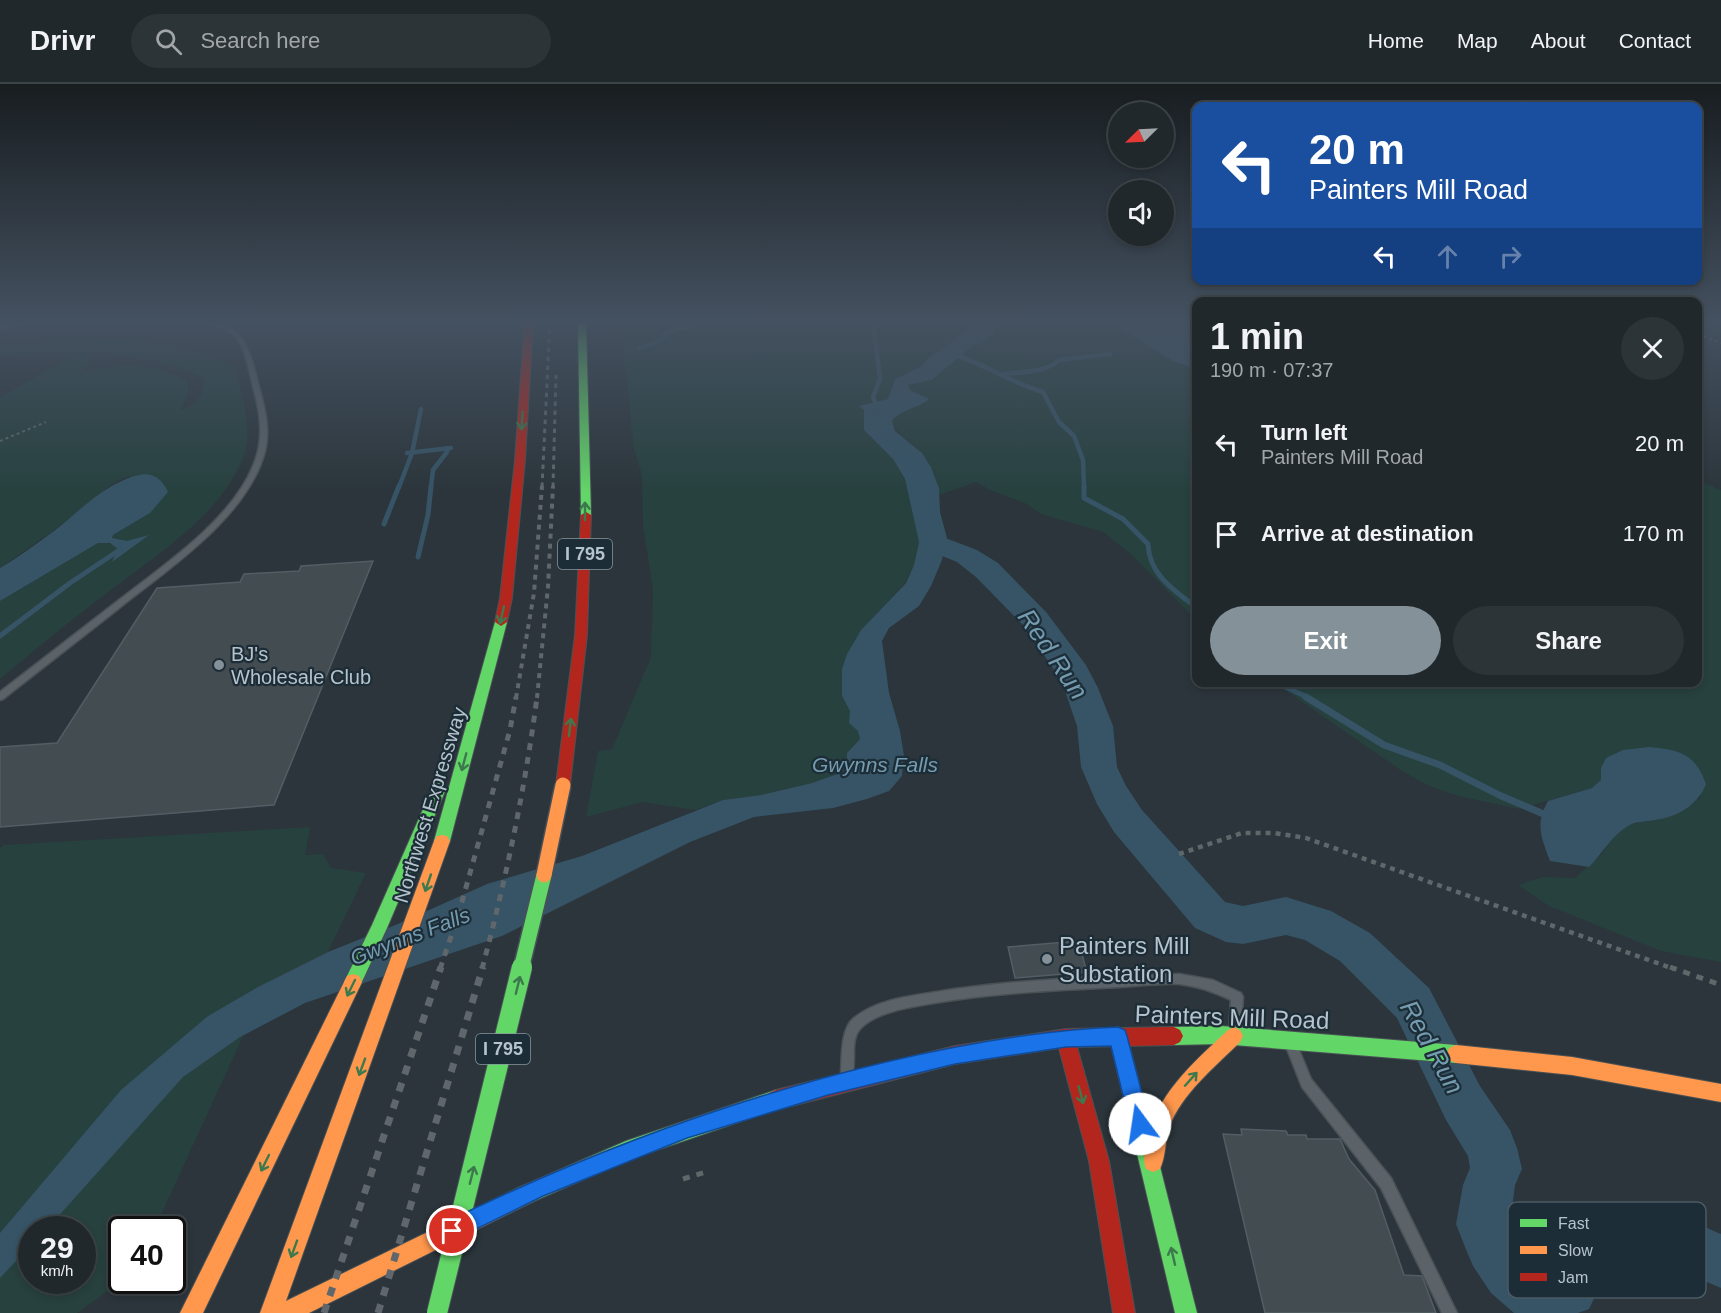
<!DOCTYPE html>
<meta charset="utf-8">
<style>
body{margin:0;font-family:Arial,sans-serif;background:#2d3438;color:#f1f3f6;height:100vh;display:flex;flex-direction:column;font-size:22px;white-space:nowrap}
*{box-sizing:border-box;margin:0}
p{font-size:20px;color:#a2a6a9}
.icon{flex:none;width:33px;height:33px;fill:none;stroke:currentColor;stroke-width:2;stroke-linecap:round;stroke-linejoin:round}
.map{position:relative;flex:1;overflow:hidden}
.side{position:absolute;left:1192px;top:213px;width:510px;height:390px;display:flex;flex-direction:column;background:#20282c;border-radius:12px;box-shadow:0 3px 9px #0003,0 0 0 2px #3d4448}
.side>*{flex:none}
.hud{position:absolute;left:1192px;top:18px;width:510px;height:183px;border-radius:12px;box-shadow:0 3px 9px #0003,0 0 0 2px #3d4448;background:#1a4fa0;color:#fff;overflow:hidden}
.needle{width:39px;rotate:246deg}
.tools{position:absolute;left:1108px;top:18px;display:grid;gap:12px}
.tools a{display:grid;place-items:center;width:66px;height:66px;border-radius:50%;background:#20282c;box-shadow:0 3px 9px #0003,0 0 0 2px #3d4448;font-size:30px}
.speed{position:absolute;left:18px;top:1132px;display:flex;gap:12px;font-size:30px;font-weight:700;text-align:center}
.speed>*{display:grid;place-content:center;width:78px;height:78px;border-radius:50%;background:#20282c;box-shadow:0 3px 9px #0003,0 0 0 2px #3d4448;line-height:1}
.speed small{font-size:15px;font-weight:400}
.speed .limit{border:3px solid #111;border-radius:9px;background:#fff;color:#111}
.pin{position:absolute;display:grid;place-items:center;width:51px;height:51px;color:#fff;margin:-26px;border:3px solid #fff;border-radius:50%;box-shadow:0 2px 6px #0007}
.me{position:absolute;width:66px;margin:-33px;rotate:346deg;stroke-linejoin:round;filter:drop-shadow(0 0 4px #0008)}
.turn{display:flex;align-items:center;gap:21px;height:126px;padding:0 18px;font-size:27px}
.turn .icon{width:78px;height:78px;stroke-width:2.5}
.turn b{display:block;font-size:42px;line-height:51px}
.lanes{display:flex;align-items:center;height:57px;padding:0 18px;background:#0003;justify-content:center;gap:30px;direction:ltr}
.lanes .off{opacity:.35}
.round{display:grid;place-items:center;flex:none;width:63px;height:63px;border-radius:32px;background:#2d3438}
.head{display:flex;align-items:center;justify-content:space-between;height:102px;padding:0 18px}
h1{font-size:36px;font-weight:600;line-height:45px}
.button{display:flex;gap:12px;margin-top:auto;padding:12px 18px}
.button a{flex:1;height:69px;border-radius:36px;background:#859199;color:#fff;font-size:24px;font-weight:600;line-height:69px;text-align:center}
.button a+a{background:#2d3438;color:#f1f3f6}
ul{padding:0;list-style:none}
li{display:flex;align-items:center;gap:18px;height:90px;padding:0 18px}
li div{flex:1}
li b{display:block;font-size:22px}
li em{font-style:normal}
header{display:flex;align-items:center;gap:36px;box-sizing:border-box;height:84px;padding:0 30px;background:#20282c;border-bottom:2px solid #3d4448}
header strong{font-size:28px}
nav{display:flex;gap:33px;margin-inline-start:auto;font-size:21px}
.search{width:420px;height:54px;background:#2d3438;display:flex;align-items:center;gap:15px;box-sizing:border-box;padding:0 21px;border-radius:33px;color:#a2a6a9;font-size:22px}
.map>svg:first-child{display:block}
</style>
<header>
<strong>Drivr</strong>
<div class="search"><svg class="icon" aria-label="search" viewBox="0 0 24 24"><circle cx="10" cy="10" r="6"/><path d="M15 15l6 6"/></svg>Search here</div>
<nav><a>Home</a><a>Map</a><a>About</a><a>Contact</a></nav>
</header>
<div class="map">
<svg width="1721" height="1229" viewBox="0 0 1721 1229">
<rect width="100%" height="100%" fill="#2b353b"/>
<g fill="#27413f" fill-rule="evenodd">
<polygon points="618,237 969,237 967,247 928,274 922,282 895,295 888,315 864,326 864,346 893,375 905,395 919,458 914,481 905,499 861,546 847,570 842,585 842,612 850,627 850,639 859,647 860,655 847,669 846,687 812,699 761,711 723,716 695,726 643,718 586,733 598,667 612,665 651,573 653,505 643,442 642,392 633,361 627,292"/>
<path d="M 993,237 L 1130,237 L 1122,241 L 1121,245 L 1173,277 L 1197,285 L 1197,537 L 1132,471 L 1103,448 L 1041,430 L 1027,420 L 990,406 L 976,398 L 939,411 C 938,392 928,373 913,361 C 903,353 896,349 892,337 L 907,324 L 926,319 L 910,306 L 908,301 L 933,296 L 971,263 L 984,258 L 994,249 Z"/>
<polygon points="1712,237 1721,237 1721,249 1698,257 1698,240"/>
<path d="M 121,255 C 161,260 198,266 235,282 C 240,308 253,342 245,368 C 225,430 152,474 103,512 C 68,538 34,567 0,595 L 0,517 L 98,459 L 105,458 L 112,461 L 122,456 L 112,455 L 113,451 L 150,429 L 129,392 L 111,401 L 54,446 L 0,484 L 0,313 L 78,270 L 89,273 L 92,277 L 82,287 C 121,282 151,276 186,297 L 189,307 L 180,326 C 197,323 204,310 204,294 C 140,264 69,266 0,272 L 0,261 Z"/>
<polygon points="1698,396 1721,406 1721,878 1661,867 1549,822 1518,801 1543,793 1575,794 1602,770 1612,752 1631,740 1661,735 1685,726 1701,713 1601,684 1601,696 1592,704 1520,725 1458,712 1427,701 1399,685 1275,599 1698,598"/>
<path d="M 310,743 L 305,771 L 323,770 L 331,784 L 366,789 L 328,868 L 268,898 L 154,1146 L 122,1146 L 122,1197 L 77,1229 L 0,1229 L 0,764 L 4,761 ZM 32,1146 L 82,1146 L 82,1197 L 32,1197 Z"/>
</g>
<g fill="#365466">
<path d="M 969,237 L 993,237 L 994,249 L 984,258 L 971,263 L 932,296 L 908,301 L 910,306 L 929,315 C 918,325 904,323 892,337 L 895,347 L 922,369 L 931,383 L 939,404 L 940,428 L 947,454 L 942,476 L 931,502 L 919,522 L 889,544 L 882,557 L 889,609 L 900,647 L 904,672 L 902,692 L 889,707 L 867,715 L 833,724 L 754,733 L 690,758 L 502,852 L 305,919 L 240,953 L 183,993 L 46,1146 L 32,1146 L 31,1161 L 0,1194 L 0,1149 L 121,1006 L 208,932 L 258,903 L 328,868 L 398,840 L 487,800 L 582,772 L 723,716 L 761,711 L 812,699 L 846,687 L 847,669 L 860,655 L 858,647 L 849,639 L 850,627 L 842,612 L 842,585 L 847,570 L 861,546 L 906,499 L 914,481 L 919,458 L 905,395 L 893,375 L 864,346 L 864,326 L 859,322 L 888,315 L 895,295 L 922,282 L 928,274 L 967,247 Z"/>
<polygon points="1130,237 1190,237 1190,241 1197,240 1197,285 1173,277 1121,245 1120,243"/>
<path d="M 144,390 C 157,391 162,396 168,408 L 150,429 L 113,451 L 112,454 L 127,457 L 149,451 L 112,478 L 118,465 L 110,459 L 98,459 L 0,517 L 0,484 C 19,473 36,460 54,447 C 82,425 108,396 144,390 Z"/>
<path d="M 1649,663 C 1679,666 1695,669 1706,700 C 1698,721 1678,733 1655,736 C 1646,738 1635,737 1628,742 C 1610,753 1604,768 1589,783 L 1550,777 C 1541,753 1535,740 1548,717 L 1592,704 L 1601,696 L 1601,684 L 1606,674 L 1623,666 Z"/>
</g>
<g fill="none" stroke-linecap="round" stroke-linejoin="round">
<g stroke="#365466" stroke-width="4.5">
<polyline points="873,237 880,295 873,313 877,323"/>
<polyline points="1184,244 1197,238"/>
<polyline points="640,264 662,256 666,249 703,237"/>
<path d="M 953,270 C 985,280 1011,299 1043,308 L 1059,338 L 1074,352 L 1083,376 L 1084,403"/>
<path d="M 1003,290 C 1020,288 1046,289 1059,276 L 1110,270"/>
<polyline points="407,369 451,364"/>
<polyline points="399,403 412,369 421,325"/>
<polyline points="431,403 433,386 447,368 447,364"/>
</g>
<g stroke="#365466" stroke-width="5">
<path d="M 1084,402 L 1084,414 L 1123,435 L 1148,460 C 1149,491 1174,506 1197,524"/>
<polyline points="384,440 399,402"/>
<polyline points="418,473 428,431 431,402"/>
<polyline points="0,552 70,499 124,463"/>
<polyline points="1275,598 1309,614"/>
</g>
<polyline stroke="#365466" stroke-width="7" points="1306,613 1384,661 1440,681 1499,711 1546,731"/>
<path fill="#365466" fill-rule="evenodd" d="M 935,450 L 977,466 L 998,479 L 1046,528 L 1086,581 L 1098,604 L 1113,642 L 1117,683 L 1126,702 L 1142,726 L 1225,818 L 1243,822 L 1286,813 L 1331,827 L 1370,849 L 1429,904 L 1480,1002 L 1510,1046 L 1517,1064 L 1522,1085 L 1515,1101 L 1510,1140 L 1529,1171 L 1540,1180 L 1552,1180 C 1565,1154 1576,1136 1604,1125 C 1645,1108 1683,1135 1721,1150 L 1721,1204 C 1689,1191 1658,1173 1623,1172 L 1606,1190 L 1589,1225 L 1578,1229 L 1514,1229 L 1491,1209 L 1473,1182 L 1465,1163 L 1456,1140 L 1463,1101 L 1470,1084 L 1468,1072 L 1446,1036 L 1397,934 L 1340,877 L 1305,856 L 1286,851 L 1243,860 L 1226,858 L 1195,844 L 1114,748 L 1097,720 L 1081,683 L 1077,642 L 1064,604 L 1059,593 L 1024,542 L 976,493 L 957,478 L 925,465 L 921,459 L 925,453 Z"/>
</g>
<g fill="#434c51" stroke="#535d63" stroke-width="1.5">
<polygon points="373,477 274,721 0,743 0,663 57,659 157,504 240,498 244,490 299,487 301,482"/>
<polygon points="1078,857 1087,888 1015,894 1008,863"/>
<polygon points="1241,1045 1286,1047 1288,1051 1306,1051 1307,1055 1340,1055 1349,1075 1375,1106 1404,1191 1422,1192 1436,1229 1265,1229 1223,1050 1242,1051"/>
</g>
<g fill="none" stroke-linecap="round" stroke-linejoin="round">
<g stroke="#495155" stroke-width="3">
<g id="lane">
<polygon points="24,237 38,237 0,245 0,241"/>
<path d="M 200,237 C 236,237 247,255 255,287 C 261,313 272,340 265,367 C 248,433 168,485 118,525 C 80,555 41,585 3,615 L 0,616 L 0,608 C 40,577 79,547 119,516 C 164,481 231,436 253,382 C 264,357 261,332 254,306 C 248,286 247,257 226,246 C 218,242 208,241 200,237 Z"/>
<path d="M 1179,890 L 1213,896 L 1241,909 L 1243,913 L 1241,947 L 1239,951 L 1235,953 L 1231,951 L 1229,947 L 1231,916 C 1214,908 1198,902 1179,900 C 1160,899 1139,902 1120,903 C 1058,906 996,909 934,919 C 912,923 879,927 862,943 C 848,955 858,980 851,995 L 847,997 L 843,995 L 841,991 C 842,975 840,945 854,934 C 876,916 909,912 936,908 C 1016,895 1098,893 1179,890 Z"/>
<polygon points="1293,959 1297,961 1311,995 1391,1094 1457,1229 1442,1229 1381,1104 1302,1003 1287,965 1289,961"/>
</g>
</g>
<g stroke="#495155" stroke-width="2">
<g id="fast">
<polygon points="578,237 586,237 591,431 586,434 581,431"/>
<polygon points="501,534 507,538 450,757 447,762 442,763 437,762 434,757 495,538"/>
<polygon points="439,699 444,701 446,705 387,844 359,904 353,906 347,904 344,898 347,892 372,841 432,705 434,701"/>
<polygon points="1221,942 1456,961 1463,964 1465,970 1463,976 1456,979 1221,960 1174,961 1168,958 1165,952 1168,946 1174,943"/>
<polygon points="1118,943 1124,946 1127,952 1197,1229 1175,1229 1109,952 1112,946"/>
<polygon points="776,1006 783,1009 786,1016 783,1023 628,1076 525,1121 518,1118 515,1111 518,1104 626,1057"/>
</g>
</g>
<g stroke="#495155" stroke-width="2">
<g id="slow">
<polygon points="442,751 447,752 450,757 286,1217 518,1104 525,1101 532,1104 535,1111 532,1118 309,1229 260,1229 434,757 437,752"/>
<polygon points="353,890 359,892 362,898 203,1229 180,1229 347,892"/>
<path d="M 1234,943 L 1240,946 L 1243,952 L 1240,958 C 1215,983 1181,1010 1169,1044 C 1165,1057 1166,1072 1160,1085 L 1153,1088 L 1146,1085 C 1143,1077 1144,1071 1146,1062 C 1154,1012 1193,979 1228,946 Z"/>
<polygon points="1456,961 1572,973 1721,1000 1721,1018 1572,991 1456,979 1449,976 1447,970 1449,964"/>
</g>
</g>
<g stroke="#495155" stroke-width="2">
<g id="jam">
<polygon points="525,237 533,237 525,376 512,514 507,538 501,542 495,538 500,514 515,376"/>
<polygon points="586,428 591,431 587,551 570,701 568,705 558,705 556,701 575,551 581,431"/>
<polygon points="1174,943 1180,946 1183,952 1180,958 1174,961 1077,963 1109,1077 1135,1229 1113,1229 1089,1077 1059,964 955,980 776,1026 769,1023 766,1016 769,1009 776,1006 955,962 1066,945"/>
</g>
</g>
<g stroke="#5e686a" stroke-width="2" stroke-dasharray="3 3" stroke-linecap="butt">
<polyline points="1698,238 1704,237"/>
<polyline points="1698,250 1721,259"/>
<polyline points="0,357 46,338"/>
</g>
<polyline stroke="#5e686a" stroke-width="4.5" stroke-dasharray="5 5" stroke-linecap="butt" points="1179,770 1242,749 1274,749 1306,754 1674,885"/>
<g stroke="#5e686a" stroke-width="5" stroke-dasharray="7 7" stroke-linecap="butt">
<polyline points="1670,883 1721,901"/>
<polyline points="683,1095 706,1088"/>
</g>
<use href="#lane" fill="#5b6368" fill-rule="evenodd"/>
<use href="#fast" fill="#63d668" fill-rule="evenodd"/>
<use href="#slow" fill="#ff974d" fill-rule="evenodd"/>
<use href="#jam" fill="#b3261e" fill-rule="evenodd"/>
<g stroke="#5f676c" stroke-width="3" stroke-dasharray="4.5 4.5" stroke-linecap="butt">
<polyline points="542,403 550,237"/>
<polyline points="553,403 556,291"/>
</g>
<g stroke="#5f676c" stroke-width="4" stroke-dasharray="5 5" stroke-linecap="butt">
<polyline points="516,614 534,509 542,402"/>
<polyline points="537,614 548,503 553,402"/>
</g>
<g stroke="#5f676c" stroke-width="5" stroke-dasharray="7 7" stroke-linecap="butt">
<polyline points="440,885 458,832 510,646 516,613"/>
<path d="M 482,885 C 506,795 525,705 537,613"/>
</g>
<g stroke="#5f676c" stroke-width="7" stroke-dasharray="9 9" stroke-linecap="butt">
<polyline points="324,1229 441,883"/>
<polyline points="378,1229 483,883"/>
</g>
<g stroke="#485157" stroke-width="18" stroke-linecap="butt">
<polyline id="fast-bridge-far1" points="521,885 544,791"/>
</g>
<g stroke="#485157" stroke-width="22" stroke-linecap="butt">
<polyline id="fast-bridge" points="437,1229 522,883"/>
</g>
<g stroke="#485157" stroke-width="18" stroke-linecap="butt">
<polyline id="slow-bridge" points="544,791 563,701"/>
</g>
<use href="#fast-bridge-far1" stroke="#63d668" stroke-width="15"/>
<use href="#fast-bridge" stroke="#63d668" stroke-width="20"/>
<use href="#slow-bridge" stroke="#ff974d" stroke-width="15"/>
</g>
<defs><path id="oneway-shaft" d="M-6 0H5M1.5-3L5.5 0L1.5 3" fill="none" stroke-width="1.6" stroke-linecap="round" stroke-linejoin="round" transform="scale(1.5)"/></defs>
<g stroke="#3c794d">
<use href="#oneway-shaft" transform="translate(522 337) rotate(94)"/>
<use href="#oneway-shaft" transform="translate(585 427) rotate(-90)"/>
<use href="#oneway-shaft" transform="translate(502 531) rotate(103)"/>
<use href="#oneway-shaft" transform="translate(570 643) rotate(-83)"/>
<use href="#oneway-shaft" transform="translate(464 678) rotate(105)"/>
<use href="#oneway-shaft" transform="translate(428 799) rotate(109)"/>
<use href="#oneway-shaft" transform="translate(518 901) rotate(-76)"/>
<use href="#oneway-shaft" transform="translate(351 904) rotate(116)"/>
<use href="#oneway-shaft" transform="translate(362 983) rotate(110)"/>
<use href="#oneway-shaft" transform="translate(1191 995) rotate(-48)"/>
<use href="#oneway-shaft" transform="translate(1081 1011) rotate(75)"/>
<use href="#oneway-shaft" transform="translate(265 1079) rotate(116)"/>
<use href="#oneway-shaft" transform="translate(472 1091) rotate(-76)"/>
<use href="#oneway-shaft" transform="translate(294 1165) rotate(110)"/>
<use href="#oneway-shaft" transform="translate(1173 1172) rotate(-103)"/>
</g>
<linearGradient id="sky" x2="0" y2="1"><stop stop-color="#181d20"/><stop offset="0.58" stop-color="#445160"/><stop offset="1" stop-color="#445160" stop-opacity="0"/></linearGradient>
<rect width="1721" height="409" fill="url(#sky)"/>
<path fill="#1a73e8" stroke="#114b97" stroke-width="1.5" d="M 1118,943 L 1125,946 L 1127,952 L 1150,1040 L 1147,1047 L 1140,1050 L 1133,1047 L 1130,1040 L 1111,962 L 1066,963 L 955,980 L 828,1011 L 687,1054 L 543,1112 L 452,1157 L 444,1154 L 441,1147 L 444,1139 C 587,1069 731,1015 886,978 C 963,960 1039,946 1118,943 Z"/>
<g fill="#859199" stroke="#1d2d37" stroke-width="2">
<circle cx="219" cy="581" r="6"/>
<circle cx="1047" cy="875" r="6"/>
</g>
<g text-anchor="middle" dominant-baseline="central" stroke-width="4.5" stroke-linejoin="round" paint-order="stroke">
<g fill="#1d2d37" stroke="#87969f" stroke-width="1.5">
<rect x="558" y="455" width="54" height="30" rx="4.5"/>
<rect x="476" y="950" width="54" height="30" rx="4.5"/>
</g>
<g font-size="18" font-weight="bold" fill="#b5c3cc">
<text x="585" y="470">I 795</text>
<text x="503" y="965">I 795</text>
</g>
<g font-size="20" fill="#b5c3cc" stroke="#1d2d37" text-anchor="start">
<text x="231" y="570">BJ's<tspan x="231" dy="23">Wholesale Club</tspan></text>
</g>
<g font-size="20" fill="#b5c3cc" stroke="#1d2d37">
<text transform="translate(430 721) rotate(-73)">Northwest Expressway</text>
</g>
<g font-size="21" font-style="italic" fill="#749bb0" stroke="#1d2d37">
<text x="875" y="680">Gwynns Falls</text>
<text transform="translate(410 852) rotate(-21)">Gwynns Falls</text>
</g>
<g font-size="24" fill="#b5c3cc" stroke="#1d2d37" text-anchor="start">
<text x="1059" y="861">Painters Mill<tspan x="1059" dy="28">Substation</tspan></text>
</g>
<g font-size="24" fill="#b5c3cc" stroke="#1d2d37">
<text transform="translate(1232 933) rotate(2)">Painters Mill Road</text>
</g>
<g font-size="26" font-style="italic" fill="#749bb0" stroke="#1d2d37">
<text transform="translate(1053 570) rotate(56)">Red Run</text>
<text transform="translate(1432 963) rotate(61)">Red Run</text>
</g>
</g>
<rect x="1508" y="1118" width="198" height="96" rx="9" fill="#1d2d37" stroke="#4b5a64" stroke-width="1.5"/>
<rect x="1520" y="1135" width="27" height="8" fill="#63d668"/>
<rect x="1520" y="1162" width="27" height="8" fill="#ff974d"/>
<rect x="1520" y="1189" width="27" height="8" fill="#b3261e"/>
<g font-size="16" fill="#b5c3cc">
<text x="1558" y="1145">Fast</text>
<text x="1558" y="1172">Slow</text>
<text x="1558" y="1199">Jam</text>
</g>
</svg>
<div class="tools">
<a><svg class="needle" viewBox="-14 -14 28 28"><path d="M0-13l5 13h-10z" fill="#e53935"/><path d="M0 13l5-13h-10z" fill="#a2a6a9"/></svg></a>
<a><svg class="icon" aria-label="sound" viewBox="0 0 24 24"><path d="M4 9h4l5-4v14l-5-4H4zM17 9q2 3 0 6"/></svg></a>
</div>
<div class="speed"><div>29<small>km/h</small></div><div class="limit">40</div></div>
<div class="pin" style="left:452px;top:1147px;background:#d93025"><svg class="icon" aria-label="arrive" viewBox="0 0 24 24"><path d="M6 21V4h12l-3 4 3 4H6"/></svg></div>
<svg class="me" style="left:1140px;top:1040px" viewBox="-20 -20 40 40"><circle r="19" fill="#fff"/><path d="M0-13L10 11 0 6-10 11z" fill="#1a73e8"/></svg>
<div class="hud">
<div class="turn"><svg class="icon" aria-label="left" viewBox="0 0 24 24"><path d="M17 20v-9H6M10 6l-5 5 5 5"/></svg><div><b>20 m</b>Painters Mill Road</div></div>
<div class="lanes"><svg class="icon" aria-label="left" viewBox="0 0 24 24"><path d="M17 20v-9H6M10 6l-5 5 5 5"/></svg><svg class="icon off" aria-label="ahead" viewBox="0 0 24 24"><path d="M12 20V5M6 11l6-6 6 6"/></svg><svg class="icon off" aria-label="right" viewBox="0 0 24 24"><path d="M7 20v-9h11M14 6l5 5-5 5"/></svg></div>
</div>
<section class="side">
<div class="head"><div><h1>1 min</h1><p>190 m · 07:37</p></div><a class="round"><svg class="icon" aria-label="close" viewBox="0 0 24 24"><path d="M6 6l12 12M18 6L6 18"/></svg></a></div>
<ul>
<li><svg class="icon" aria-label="left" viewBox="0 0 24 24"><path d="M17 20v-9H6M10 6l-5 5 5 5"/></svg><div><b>Turn left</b><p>Painters Mill Road</p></div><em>20 m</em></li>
<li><svg class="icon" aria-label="arrive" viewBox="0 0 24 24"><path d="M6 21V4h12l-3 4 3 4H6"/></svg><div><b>Arrive at destination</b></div><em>170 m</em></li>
</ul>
<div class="button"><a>Exit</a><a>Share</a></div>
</section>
</div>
